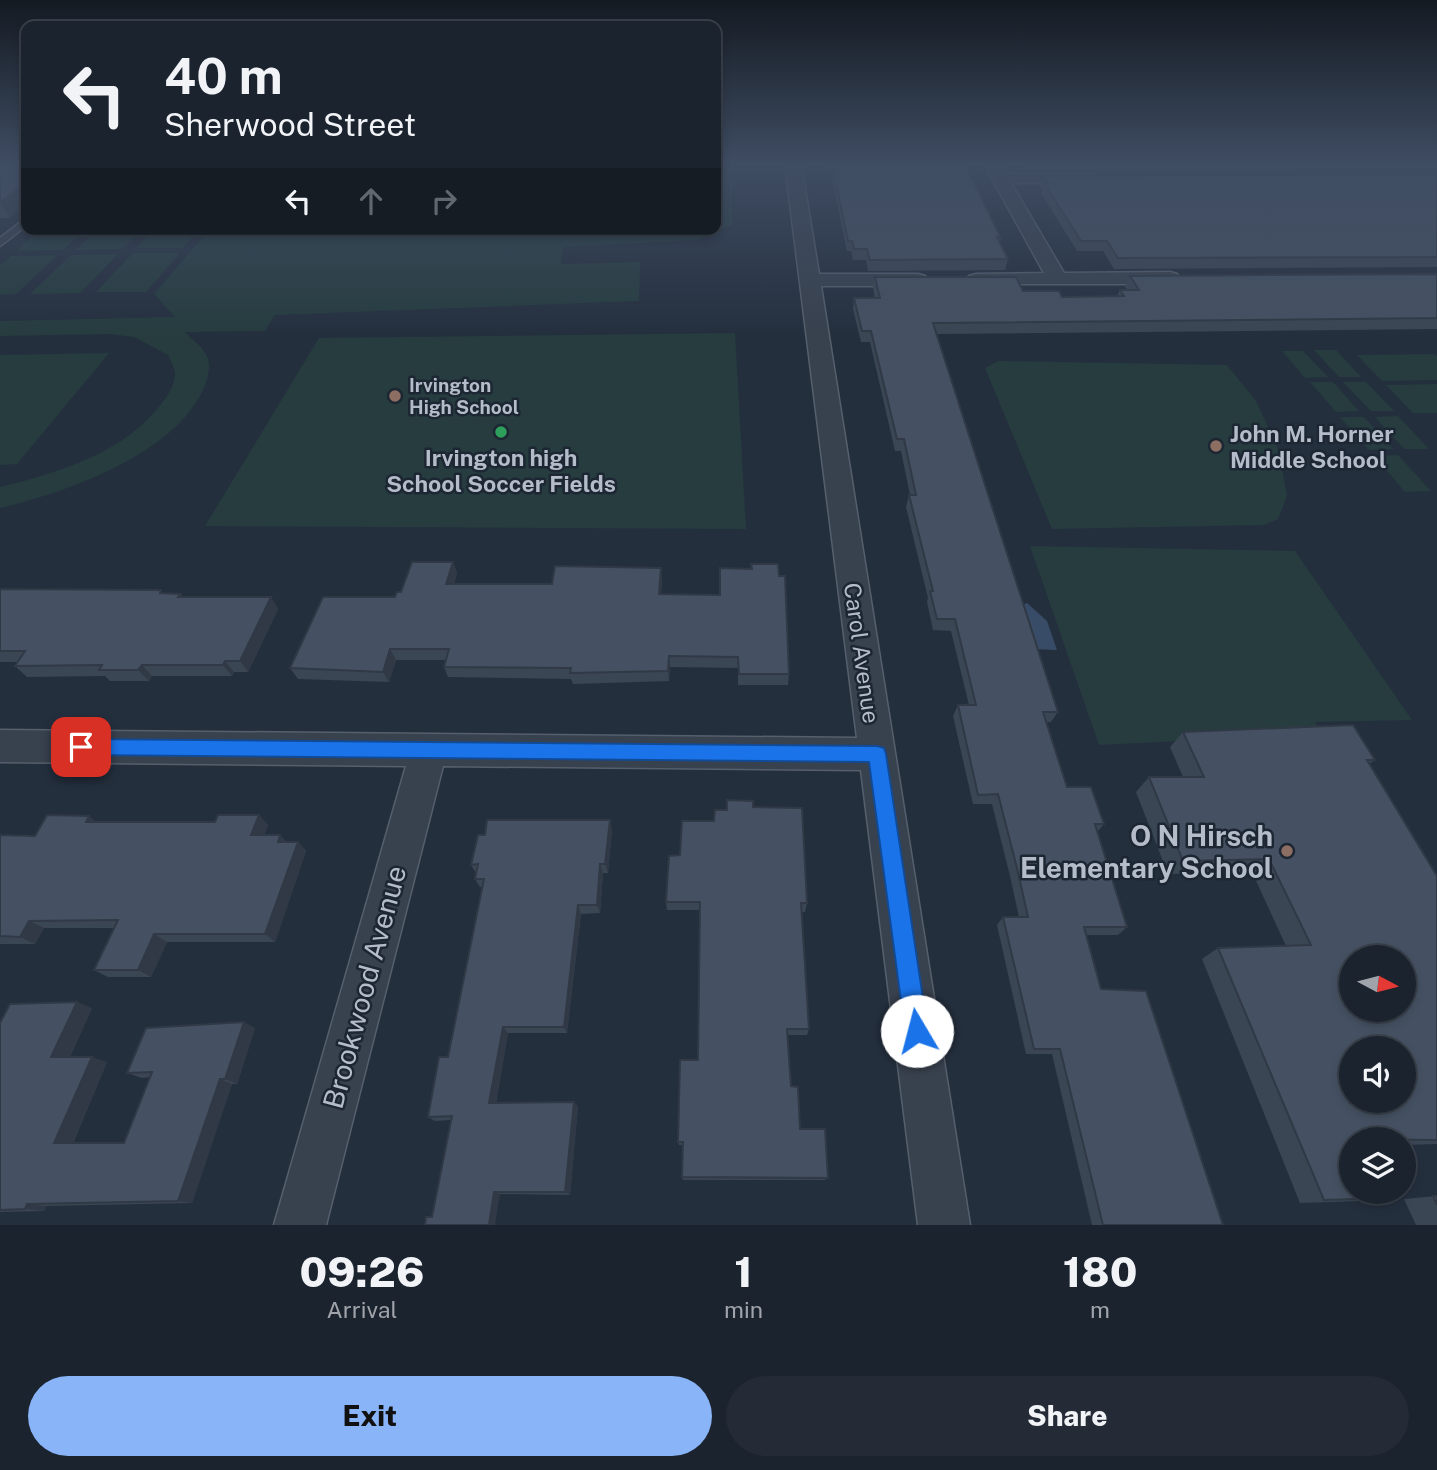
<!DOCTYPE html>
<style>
body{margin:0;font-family:"Public Sans",sans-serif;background:#242b36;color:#f1f3f6;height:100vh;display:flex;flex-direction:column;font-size:26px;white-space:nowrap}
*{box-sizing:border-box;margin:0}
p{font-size:23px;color:#a0a4aa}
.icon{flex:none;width:38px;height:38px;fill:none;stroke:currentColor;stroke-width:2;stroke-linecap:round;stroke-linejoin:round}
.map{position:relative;height:1225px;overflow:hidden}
.details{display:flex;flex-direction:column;background:#1b232e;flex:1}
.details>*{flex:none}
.banner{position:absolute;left:21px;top:21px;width:700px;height:214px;border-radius:14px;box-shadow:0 4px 10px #0003,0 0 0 2px #39404a;background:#1b232e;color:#f1f3f6;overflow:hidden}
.needle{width:46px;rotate:97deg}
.buttons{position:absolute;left:1339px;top:945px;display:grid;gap:14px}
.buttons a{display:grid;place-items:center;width:77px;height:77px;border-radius:50%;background:#1b232e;box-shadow:0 4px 10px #0003,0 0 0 2px #39404a;font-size:35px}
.pin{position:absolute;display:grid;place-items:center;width:60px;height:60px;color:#fff;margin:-30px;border-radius:14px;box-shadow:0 4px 10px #0006}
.me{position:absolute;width:77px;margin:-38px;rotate:352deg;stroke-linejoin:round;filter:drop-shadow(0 0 5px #0008)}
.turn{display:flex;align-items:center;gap:24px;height:147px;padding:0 28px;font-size:32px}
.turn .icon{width:91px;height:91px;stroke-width:2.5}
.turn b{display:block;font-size:49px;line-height:60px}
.lanes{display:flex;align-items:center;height:66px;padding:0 28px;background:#0003;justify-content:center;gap:35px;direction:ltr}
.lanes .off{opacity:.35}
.eta{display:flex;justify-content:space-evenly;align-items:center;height:119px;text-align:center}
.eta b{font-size:42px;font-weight:800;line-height:49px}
.button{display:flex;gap:14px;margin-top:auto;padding:14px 28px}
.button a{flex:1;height:80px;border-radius:42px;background:#8ab4f8;color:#111;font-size:28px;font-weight:800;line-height:80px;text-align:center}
.button a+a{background:#242b36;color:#f1f3f6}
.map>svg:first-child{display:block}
</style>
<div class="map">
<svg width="1437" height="1225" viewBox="0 0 1437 1225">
<rect width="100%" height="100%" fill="#242f3e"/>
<g fill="#263c3f">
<path d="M 716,164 L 732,164 L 732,225 L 697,240 L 563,247 L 561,264 L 640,262 L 639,301 L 275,315 L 265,331 L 185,332 C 193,341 204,347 208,359 C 211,368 207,382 203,390 C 173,455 65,493 0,508 L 0,487 C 58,473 128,452 164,400 C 169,394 175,383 175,375 C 175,369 171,361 168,355 L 134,337 L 109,334 L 0,336 L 0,321 L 175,317 L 154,294 L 210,229 L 716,229 Z"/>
<polygon points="40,229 85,229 63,250 16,251"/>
<polygon points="97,229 142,229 122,249 76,250"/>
<polygon points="155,229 199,229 183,248 136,248"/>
<polygon points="133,253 180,253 146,292 96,292"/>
<polygon points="118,254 80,293 30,294 71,255"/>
<polygon points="58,255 16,294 0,295 0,265 11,256"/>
<polygon points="735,333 746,529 205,526 319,338"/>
<polygon points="1314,350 1336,350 1361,377 1339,377"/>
<polygon points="1282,351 1303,351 1328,377 1305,378"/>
<polygon points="109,353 17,464 0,465 0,355"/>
<polygon points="1434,354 1437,356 1437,380 1382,381 1357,355"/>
<polygon points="998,361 1227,365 1256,401 1279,451 1287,496 1278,519 1264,525 1052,529 985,368"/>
<polygon points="1310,382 1333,382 1359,411 1336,412"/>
<polygon points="1343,382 1366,382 1394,411 1371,411"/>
<polygon points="1437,384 1437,413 1413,413 1386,385"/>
<polygon points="1398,416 1429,449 1404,449 1375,417"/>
<polygon points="1340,417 1364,417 1393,449 1369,450"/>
<polygon points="1398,455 1431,491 1405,492 1374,456"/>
<polygon points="1030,546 1295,551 1412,720 1315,722 1321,734 1099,745"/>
</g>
<polygon fill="#394c67" points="1027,603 1047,621 1057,650 1033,649 1012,610"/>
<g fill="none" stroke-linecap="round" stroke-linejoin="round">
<g stroke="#565f6c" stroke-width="3">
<polygon id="lane" points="26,218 26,226 0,246 0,238"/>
</g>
<g stroke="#565f6c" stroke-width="3">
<g id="street">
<polygon points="785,164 801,164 819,274 918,274 925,276 928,280 925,284 918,286 821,286 970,1225 918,1225 861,770 443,766 326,1225 274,1225 406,766 0,762 0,730 857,738"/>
<polygon points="984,164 1000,164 1005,173 1092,174 1094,178 1086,183 1011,183 1064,273 1170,272 1177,274 1180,278 1177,282 1170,284 969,284 966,280 969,276 976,274 1044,273"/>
</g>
</g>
<use href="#lane" fill="#38414e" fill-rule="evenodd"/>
<use href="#street" fill="#38414e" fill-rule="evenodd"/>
</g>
<g fill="#3b4654">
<polygon points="0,164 10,218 0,218"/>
<polygon points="829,164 965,164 1001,238 1000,242 1008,259 1005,270 868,271 866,260 853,260 851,251 847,251"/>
<polygon points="1025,164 1437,164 1437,169 1029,170"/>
<polygon points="1437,175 1437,267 1114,269 1103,251 1077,251 1041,193 1042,190 1039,186 1042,176"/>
<polygon points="1437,274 1437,329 937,334 1058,712 1051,722 1047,722 1067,787 1104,824 1097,832 1127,927 1118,935 1086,935 1101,989 1223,1225 1092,1225 1052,1054 1026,1054 997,925 1003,917 1019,917 1010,876 992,804 973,804 953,716 958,705 969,705 951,631 933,630 927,602 928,598 906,507 909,495 910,495 901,451 895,451 870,342 861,342 853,309 854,298 875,298 873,288 875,277 1023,291 1062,297 1117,296 1120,290 1128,290 1125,287 1130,276"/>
<polygon points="453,562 457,573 454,584 552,584 662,579 661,594 720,595 751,569 751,564 789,674 788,685 738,685 738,668 670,667 669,681 573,684 571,679 448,677 444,667 445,660 396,660 389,682 298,679 290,668 395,597"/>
<polygon points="0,589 180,594 183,597 271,597 278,609 248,672 234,672 232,676 152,676 149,681 110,681 105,676 27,677 15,666 17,662 0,662"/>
<polygon points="1183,732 1375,760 1369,764 1437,876 1437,1144 1404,1145 1404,1139 1351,1139 1386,1198 1359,1201 1300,1203 1202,959 1218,948 1286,946 1252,872 1168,874 1136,792 1149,777 1183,777 1170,747"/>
<polygon points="753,807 807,903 805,912 801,912 809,1029 807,1035 787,1035 791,1086 800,1129 828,1178 825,1180 683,1180 682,1177 683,1145 679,1145 678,1142 698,1060 700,910 667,910 666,902 680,855 714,821 727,810"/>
<polygon points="259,815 268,825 264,835 287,842 298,842 306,851 275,942 167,942 151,977 108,977 94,970 114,928 44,928 35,944 0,944 0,835 35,836 97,822 215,822"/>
<polygon points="612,829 608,873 603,873 600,913 581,914 567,1033 508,1033 496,1103 578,1106 570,1195 500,1194 432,1217 451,1120 435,1121 428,1117 448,1057 482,887 480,887 475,879 476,873 471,865"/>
<polygon points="92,1008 70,1057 107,1062 73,1143 124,1143 150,1077 142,1078 127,1073 255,1028 237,1084 232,1084 192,1203 46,1206 44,1211 0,1212 0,1023"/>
<polygon points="1437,1196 1437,1225 1416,1225 1404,1199"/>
</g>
<g fill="#303945">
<polygon points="26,182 26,204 10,218 0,203"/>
<polygon points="453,562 457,573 450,595 446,584"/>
<polygon points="661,568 662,579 660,605 659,594"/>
<polygon points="271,597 278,609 248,672 240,661"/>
<polygon points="390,649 396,660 389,682 383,672"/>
<polygon points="669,656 670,667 669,681 668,671"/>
<polygon points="225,661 234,672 232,676 223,665"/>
<polygon points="142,665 152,676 149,681 138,670"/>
<polygon points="259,815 268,825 261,844 251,835"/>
<polygon points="89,816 102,826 86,822"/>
<polygon points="610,820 612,829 608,873 605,864"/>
<polygon points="280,835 289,844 278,842"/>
<polygon points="298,842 306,851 275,942 265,934"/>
<polygon points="600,864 603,873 600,913 597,905"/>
<polygon points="578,905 581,914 567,1033 564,1027"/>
<polygon points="29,921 44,928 35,944 20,937"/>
<polygon points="154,934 167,942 151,977 138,970"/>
<polygon points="77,1002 92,1008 67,1063 51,1057"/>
<polygon points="244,1022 255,1028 237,1084 225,1079"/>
<polygon points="503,1027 508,1033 495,1107 489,1103"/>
<polygon points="92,1057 107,1062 71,1146 54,1143"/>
<polygon points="220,1079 232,1084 192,1203 178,1201"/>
<polygon points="574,1102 578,1106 570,1195 565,1192"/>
<polygon points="494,1192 500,1194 495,1225 489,1225"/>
<polygon points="27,1204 46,1206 44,1211 25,1209"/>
</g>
<g fill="#455162" stroke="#303945" stroke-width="2" fill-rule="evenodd">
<polygon points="0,164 26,164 26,182 0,203"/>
<polygon points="832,164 965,164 1001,238 997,237 1008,259 870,260 867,249 854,249 852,241 848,241"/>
<polygon points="1437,175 1437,257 1118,258 1107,241 1081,241 1044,183 1048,183 1042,176"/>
<polygon points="1437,274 1437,318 933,323 1058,712 1043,712 1067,787 1091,787 1104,824 1095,824 1127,927 1084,927 1101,989 1146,991 1223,1225 1103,1225 1060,1049 1034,1049 1003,917 1028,917 1017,868 998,794 978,795 958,705 976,705 955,619 937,619 930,591 933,591 909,495 916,495 904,439 897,439 871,331 862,331 854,298 880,298 875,277 1016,277 1023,291 1059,291 1062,297 1124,296 1120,290 1139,290 1130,276"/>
<polygon points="412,562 453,562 446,584 552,584 555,566 661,568 659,594 720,595 720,568 752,569 751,564 778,564 779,576 785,576 789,674 739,674 738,657 669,656 668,671 570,673 571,668 444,667 449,649 390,649 383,672 290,668 323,597 395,597 397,592 401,592"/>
<polygon points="0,589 161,590 160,593 180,594 178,597 271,597 240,661 225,661 223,665 142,665 138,670 99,670 102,665 15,666 25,651 0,651"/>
<path d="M 1353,725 L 1375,760 L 1367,760 L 1437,876 L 1437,1140 L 1351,1139 L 1351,1192 L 1383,1192 L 1386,1198 L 1324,1200 L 1218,948 L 1311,945 L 1269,859 L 1183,861 L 1149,777 L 1204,777 L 1183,732 ZM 1351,957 L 1404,957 L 1404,1010 L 1351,1010 ZM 1351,1048 L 1404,1048 L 1404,1101 L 1351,1101 Z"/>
<polygon points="727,800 753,801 753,807 802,808 807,903 801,903 809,1029 787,1029 791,1086 798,1087 800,1129 825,1129 828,1178 682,1177 683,1142 678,1142 680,1060 698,1060 700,902 666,902 669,856 680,855 682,821 714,821 715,810 727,810"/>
<polygon points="47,815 89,816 86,822 215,822 218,815 259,815 251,835 280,835 278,842 298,842 265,934 154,934 138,970 94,970 118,920 29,921 20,937 0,936 0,835 35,836"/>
<polygon points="487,820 610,820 605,864 600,864 597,905 578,905 564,1027 503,1027 489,1103 574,1102 565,1192 494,1192 489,1225 425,1225 426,1217 432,1217 452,1116 428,1117 439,1057 448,1057 484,879 475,879 478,864 471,865 478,835 485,835"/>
<polygon points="77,1002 51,1057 92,1057 54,1143 124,1143 152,1072 127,1073 146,1028 244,1022 225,1079 220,1079 178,1201 27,1204 25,1209 0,1210 0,1023 10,1004"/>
<polygon points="1433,1196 1437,1196 1437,1205"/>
</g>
<linearGradient id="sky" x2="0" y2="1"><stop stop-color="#141a22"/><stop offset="0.49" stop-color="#3f4d63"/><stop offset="1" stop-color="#3f4d63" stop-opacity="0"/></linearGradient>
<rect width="1437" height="336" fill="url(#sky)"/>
<polygon fill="#1a73e8" stroke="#114b97" stroke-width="2" points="81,739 877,746 884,748 886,754 928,1031 925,1039 917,1043 909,1039 905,1031 869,762 81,755 75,753 72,747 75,741"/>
<g fill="#8d6e63" stroke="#1d2633" stroke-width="2.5">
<circle cx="395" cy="396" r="7"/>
<circle cx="1216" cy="446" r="7"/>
<circle cx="1287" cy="851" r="7"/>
</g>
<circle fill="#2e9e5b" stroke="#1d2633" stroke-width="2.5" cx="501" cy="432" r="7"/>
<g text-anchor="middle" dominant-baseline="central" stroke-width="5" stroke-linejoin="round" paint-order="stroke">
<g font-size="19" font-weight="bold" fill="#b4bcc9" stroke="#1d2633" text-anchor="start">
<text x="409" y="385">Irvington<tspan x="409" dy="22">High School</tspan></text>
</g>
<g font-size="23" font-weight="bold" fill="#b4bcc9" stroke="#1d2633" text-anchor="start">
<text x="1230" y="433">John M. Horner<tspan x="1230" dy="26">Middle School</tspan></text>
<text x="501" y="457" text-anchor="middle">Irvington high<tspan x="501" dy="26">School Soccer Fields</tspan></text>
</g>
<g font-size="23" fill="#b4bcc9" stroke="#1d2633">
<text transform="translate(862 653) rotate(82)">Carol Avenue</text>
</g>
<g font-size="28" font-weight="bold" fill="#b4bcc9" stroke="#1d2633" text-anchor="end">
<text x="1273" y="835">O N Hirsch<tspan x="1273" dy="32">Elementary School</tspan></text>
</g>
<g font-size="28" fill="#b4bcc9" stroke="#1d2633">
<text transform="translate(364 987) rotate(-75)">Brookwood Avenue</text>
</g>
</g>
</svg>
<div class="buttons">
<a><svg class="needle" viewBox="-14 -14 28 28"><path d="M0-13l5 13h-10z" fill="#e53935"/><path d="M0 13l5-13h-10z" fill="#a0a4aa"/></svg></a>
<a><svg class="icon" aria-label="sound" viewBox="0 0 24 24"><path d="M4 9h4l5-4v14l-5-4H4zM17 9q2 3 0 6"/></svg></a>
<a><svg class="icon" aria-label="layers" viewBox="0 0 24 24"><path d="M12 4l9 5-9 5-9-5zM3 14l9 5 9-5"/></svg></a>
</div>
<div class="pin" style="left:81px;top:747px;background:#d93025"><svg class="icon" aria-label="arrive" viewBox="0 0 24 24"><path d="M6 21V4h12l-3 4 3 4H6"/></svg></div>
<svg class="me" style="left:917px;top:1031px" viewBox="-20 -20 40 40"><circle r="19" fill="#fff"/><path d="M0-13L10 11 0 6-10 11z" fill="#1a73e8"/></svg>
<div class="banner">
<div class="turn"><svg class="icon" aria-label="left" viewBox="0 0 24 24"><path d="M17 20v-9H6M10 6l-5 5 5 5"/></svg><div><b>40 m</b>Sherwood Street</div></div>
<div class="lanes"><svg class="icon" aria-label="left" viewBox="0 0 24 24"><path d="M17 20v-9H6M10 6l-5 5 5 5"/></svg><svg class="icon off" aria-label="ahead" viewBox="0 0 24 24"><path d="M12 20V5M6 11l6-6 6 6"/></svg><svg class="icon off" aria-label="right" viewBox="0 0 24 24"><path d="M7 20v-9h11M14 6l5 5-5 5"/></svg></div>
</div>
</div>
<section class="details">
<div class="eta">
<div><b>09:26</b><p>Arrival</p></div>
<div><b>1</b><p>min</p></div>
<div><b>180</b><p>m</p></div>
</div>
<div class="button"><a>Exit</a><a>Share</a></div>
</section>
